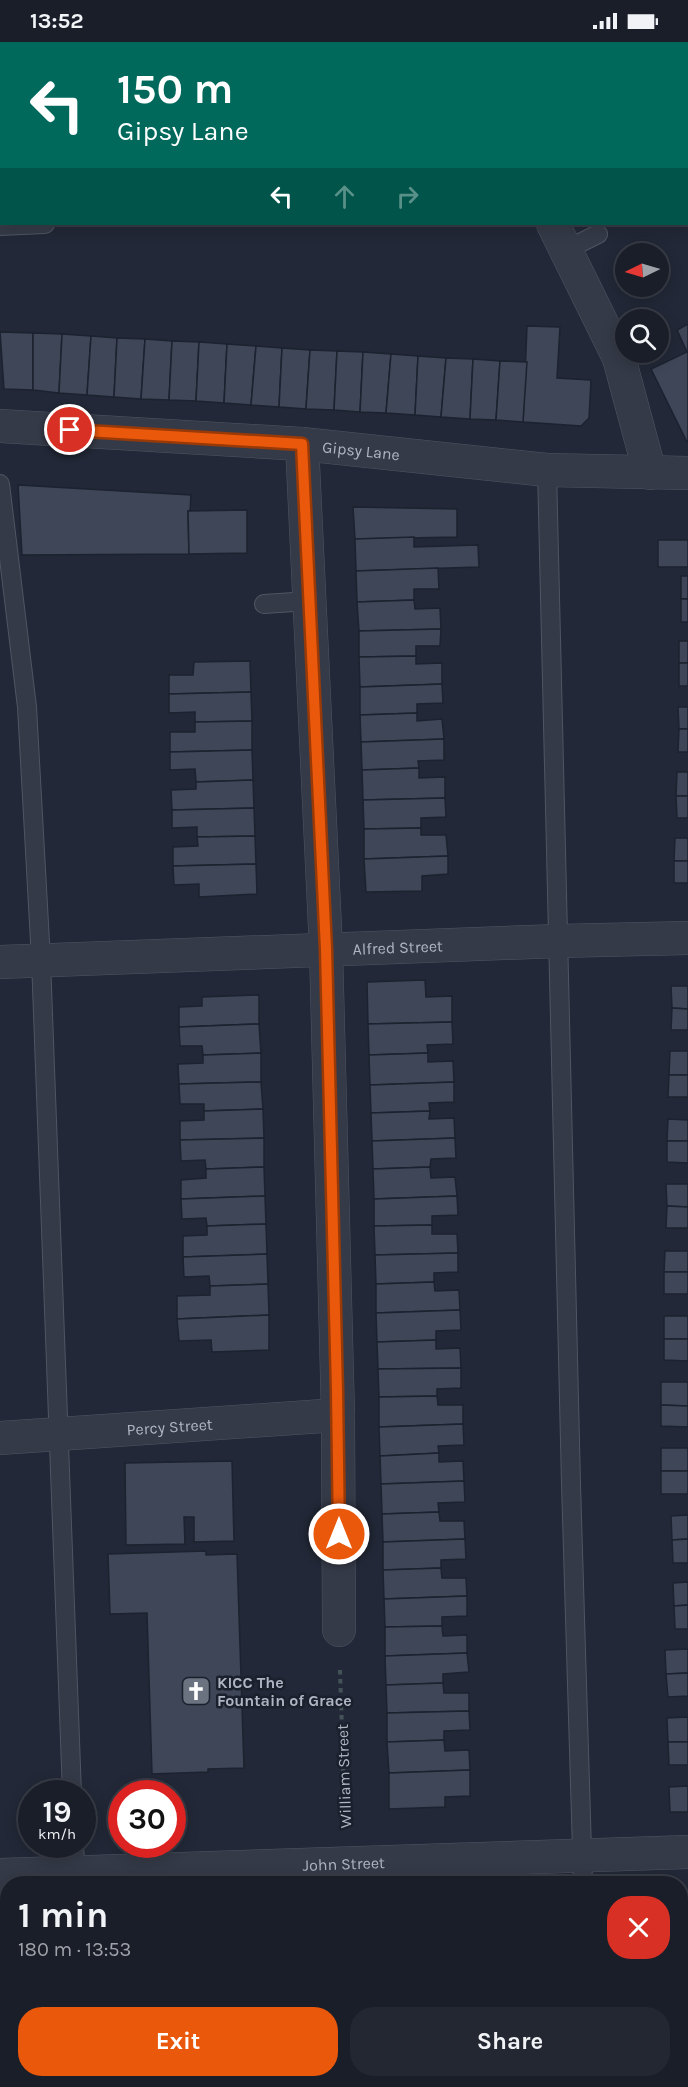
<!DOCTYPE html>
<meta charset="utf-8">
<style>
body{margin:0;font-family:Karla,sans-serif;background:#232731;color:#f1f3f6;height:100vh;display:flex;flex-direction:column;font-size:22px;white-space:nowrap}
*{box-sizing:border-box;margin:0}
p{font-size:20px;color:#9fa2a8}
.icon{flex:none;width:33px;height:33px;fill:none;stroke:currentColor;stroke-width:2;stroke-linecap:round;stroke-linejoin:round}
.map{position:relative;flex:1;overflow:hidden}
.details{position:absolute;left:0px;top:1834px;width:688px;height:212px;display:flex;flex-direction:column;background:#1a1e29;border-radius:24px 24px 0 0;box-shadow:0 3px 15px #0003,0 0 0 2px #383c46}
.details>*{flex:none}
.guide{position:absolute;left:0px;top:0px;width:688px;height:183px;box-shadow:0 3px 15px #0003,0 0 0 2px #383c46;background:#00695c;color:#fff;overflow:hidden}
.needle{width:39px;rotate:265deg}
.controls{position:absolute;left:615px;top:201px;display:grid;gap:12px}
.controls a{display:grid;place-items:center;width:54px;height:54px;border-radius:50%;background:#1a1e29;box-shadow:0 3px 15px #0003,0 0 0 2px #383c46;font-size:30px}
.speed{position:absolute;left:18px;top:1738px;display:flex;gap:12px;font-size:30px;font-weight:700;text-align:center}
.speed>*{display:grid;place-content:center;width:78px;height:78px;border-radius:50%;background:#1a1e29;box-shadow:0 3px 15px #0003,0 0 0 2px #383c46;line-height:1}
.speed small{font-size:15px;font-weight:400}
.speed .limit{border:9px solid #d22;background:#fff;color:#111}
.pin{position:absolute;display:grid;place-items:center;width:51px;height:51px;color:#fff;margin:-26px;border:3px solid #fff;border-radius:50%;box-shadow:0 2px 6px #0007}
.me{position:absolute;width:66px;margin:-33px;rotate:0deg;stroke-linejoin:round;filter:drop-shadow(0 0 4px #0008)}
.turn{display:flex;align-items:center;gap:21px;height:126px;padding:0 18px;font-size:27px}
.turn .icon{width:78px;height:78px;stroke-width:2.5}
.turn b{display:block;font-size:42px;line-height:51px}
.lanes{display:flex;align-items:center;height:57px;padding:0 18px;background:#0003;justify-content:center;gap:30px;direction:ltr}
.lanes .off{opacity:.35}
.round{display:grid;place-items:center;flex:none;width:63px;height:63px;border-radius:24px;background:#232731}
.head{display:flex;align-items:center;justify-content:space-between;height:102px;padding:0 18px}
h1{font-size:36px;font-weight:700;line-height:45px}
.action{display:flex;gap:12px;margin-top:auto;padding:12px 18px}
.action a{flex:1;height:69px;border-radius:24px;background:#ea580c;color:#fff;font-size:24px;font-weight:700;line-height:69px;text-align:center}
.action a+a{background:#232731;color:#f1f3f6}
.status{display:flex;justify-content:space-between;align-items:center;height:42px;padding:0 30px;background:#1a1e29;direction:ltr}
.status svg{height:16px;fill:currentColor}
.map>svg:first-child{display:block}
</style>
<div class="status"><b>13:52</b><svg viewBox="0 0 49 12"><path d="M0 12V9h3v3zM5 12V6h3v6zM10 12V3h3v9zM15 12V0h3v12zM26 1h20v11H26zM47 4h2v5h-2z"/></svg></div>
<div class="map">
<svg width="688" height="2045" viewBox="0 0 688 2045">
<rect width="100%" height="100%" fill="#222837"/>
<g fill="#3e4657" stroke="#1c222f" stroke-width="1.5">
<polygon points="532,0 600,0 529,2"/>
<polygon points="688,282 688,399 687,400 651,327 687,310 677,288"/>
<polygon points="527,284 560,285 557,336 591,338 589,376 581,384 523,380"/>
<polygon points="0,290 33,291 33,348 4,347"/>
<polygon points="33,291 62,292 59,351 33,348"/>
<polygon points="62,292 91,294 87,353 59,351"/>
<polygon points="91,294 117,296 114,355 87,353"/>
<polygon points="117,296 145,297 141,357 114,355"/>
<polygon points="145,297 172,299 169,358 141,357"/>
<polygon points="172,299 199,300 196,359 169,358"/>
<polygon points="199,300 227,302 224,361 196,359"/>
<polygon points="227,302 256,304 251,363 224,361"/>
<polygon points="256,304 282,306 279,365 251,363"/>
<polygon points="282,306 310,308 306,367 279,365"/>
<polygon points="310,308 337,309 334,368 306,367"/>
<polygon points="337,309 363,310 360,370 334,368"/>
<polygon points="363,310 391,312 386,371 360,370"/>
<polygon points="391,312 418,314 415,373 386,371"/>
<polygon points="418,314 446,316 441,375 415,373"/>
<polygon points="446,316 473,317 470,377 441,375"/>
<polygon points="473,317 500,319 496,378 470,377"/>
<polygon points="500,319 527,320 523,380 496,378"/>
<polygon points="18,443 191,453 190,469 188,469 189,512 22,513"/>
<polygon points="353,465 457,467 457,495 355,497"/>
<polygon points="247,468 247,511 189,512 188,469"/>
<polygon points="414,495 414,505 478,503 479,525 356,529 355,497"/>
<rect x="658" y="498" width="30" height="27"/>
<polygon points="438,526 439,547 414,547 414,558 357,560 356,529"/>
<rect x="681" y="534" width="7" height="23"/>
<rect x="681" y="557" width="7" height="23"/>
<polygon points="414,558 415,567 440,566 441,587 359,589 357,560"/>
<polygon points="441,587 440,604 416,604 416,614 359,615 359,589"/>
<rect x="679" y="599" width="9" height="22"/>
<polygon points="416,614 416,622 442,621 442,642 360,645 359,615"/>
<polygon points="250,619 251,650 169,652 169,633 193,633 194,620"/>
<rect x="679" y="621" width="9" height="23"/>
<polygon points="442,642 443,661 417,662 417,671 360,673 360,645"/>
<polygon points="251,650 252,679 195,680 195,670 169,671 169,652"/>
<polygon points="678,665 688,665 688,687 679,687"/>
<polygon points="417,671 417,679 442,677 444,697 361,700 360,673"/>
<polygon points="252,679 252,708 170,710 170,690 195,690 195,680"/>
<polygon points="679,687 688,687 688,710 678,710"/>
<polygon points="444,697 444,718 418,719 419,726 362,728 361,700"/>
<polygon points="252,708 253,738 196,740 195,727 170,728 170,710"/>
<polygon points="419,726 419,736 445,735 445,756 363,758 362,728"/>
<polygon points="677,730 688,730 688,754 676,754"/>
<polygon points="253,738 254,766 172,768 171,748 196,747 196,740"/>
<polygon points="676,754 688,754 688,776 677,776"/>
<polygon points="445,756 446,775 421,776 421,786 364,787 363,758"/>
<polygon points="254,766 255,794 197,795 197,785 172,786 172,768"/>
<polygon points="421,786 421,793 446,793 448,814 364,817 364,787"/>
<polygon points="255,794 256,822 173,824 173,805 198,804 197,795"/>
<polygon points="675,796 688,796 688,819 674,819"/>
<polygon points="448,814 448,832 422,834 422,849 366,850 364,817"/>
<rect x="674" y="819" width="14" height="22"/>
<polygon points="256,822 257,852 199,855 199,842 174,843 173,824"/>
<polygon points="425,938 426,955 452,954 452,980 368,982 367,940"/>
<polygon points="671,944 688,944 688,967 672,966"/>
<polygon points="259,953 259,982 179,985 179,965 202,964 202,955"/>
<polygon points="672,966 688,967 688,988 671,988"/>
<polygon points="452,980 453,1002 427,1003 428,1011 369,1013 368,982"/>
<polygon points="259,982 261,1011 203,1013 202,1004 180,1004 179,985"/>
<polygon points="670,1009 688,1009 688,1033 669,1033"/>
<polygon points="261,1011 261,1040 179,1042 178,1022 203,1021 203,1013"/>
<polygon points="428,1011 428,1020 453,1019 454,1040 370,1043 369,1013"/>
<polygon points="669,1033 688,1033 688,1055 668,1055"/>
<polygon points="261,1040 263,1067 204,1069 204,1062 180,1062 179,1042"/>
<polygon points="454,1040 454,1060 429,1061 430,1069 371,1071 370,1043"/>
<polygon points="263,1067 264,1096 180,1098 180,1079 204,1078 204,1069"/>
<polygon points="430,1069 429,1077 454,1076 455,1096 372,1099 371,1071"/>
<polygon points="668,1077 688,1078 688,1099 667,1099"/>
<polygon points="264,1096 264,1125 206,1127 205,1118 181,1119 180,1098"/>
<polygon points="455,1096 456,1116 431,1117 430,1125 373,1127 372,1099"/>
<polygon points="667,1099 688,1099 688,1121 667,1120"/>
<polygon points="264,1125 265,1154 181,1157 181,1138 206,1136 206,1127"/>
<polygon points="430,1125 431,1136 455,1135 457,1154 374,1157 373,1127"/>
<polygon points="666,1142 688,1142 688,1165 667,1164"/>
<polygon points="265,1154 266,1182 207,1184 206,1176 182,1177 181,1157"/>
<polygon points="457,1154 458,1173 432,1174 432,1183 374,1184 374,1157"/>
<polygon points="667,1164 688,1165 688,1186 666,1186"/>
<polygon points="266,1182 267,1212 183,1215 183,1194 207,1193 207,1184"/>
<polygon points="432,1183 432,1192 457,1192 458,1211 375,1213 374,1184"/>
<polygon points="665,1209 688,1209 688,1230 664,1230"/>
<polygon points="458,1211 458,1230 434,1231 434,1240 376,1242 375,1213"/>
<polygon points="267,1212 268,1242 210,1244 209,1234 184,1235 183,1215"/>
<rect x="664" y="1230" width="24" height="22"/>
<polygon points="434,1240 435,1249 459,1248 460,1268 376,1271 376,1242"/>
<polygon points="268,1242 269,1273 177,1277 177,1254 210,1253 210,1244"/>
<polygon points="460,1268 461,1288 436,1289 436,1298 377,1300 376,1271"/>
<polygon points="269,1273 269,1308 212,1310 211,1298 179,1299 177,1277"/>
<rect x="664" y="1274" width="24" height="23"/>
<polygon points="664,1297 688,1297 688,1319 664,1318"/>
<polygon points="436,1298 436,1307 460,1306 461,1326 378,1327 377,1300"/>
<polygon points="461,1326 461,1346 437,1347 437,1354 379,1355 378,1327"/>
<polygon points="661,1340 688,1340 688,1364 661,1363"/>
<polygon points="437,1354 438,1363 463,1363 463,1382 379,1385 379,1355"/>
<polygon points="661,1363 688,1364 688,1385 661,1384"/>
<polygon points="463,1382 464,1403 438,1404 439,1411 380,1414 379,1385"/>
<rect x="661" y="1406" width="27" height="23"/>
<polygon points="439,1411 439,1420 463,1419 464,1439 381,1442 380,1414"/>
<polygon points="232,1419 234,1499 194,1500 194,1475 184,1475 185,1502 126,1503 125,1421"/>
<rect x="661" y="1429" width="27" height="23"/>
<polygon points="464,1439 465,1460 438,1461 439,1470 382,1472 381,1442"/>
<polygon points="439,1470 440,1479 464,1479 465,1497 383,1500 382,1472"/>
<polygon points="688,1473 688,1497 672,1498 671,1474"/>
<polygon points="465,1497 466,1517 441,1518 441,1526 383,1528 383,1500"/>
<polygon points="688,1497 688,1521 673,1521 672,1498"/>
<polygon points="206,1509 206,1513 237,1512 244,1726 208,1727 208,1730 152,1732 147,1571 110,1572 108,1512"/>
<polygon points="441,1526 442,1536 466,1536 467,1554 384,1557 383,1528"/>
<polygon points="688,1540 688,1563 674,1564 673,1541"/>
<polygon points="467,1554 467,1574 442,1575 442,1584 385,1585 384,1557"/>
<polygon points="688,1563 688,1587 675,1587 674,1564"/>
<polygon points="442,1584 443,1594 467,1593 467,1611 385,1614 385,1585"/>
<polygon points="688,1607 688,1631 666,1632 665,1608"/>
<polygon points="467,1611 469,1630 443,1632 443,1641 386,1643 385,1614"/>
<polygon points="688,1631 688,1654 668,1655 666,1632"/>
<polygon points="443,1641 444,1651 469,1651 469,1669 387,1671 386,1643"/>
<polygon points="469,1669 470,1688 444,1689 444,1698 387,1700 387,1671"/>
<polygon points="688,1675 688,1700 668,1700 667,1676"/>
<polygon points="444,1698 445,1709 469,1708 470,1728 389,1731 387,1700"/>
<polygon points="668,1700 688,1700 688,1723 669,1723"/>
<polygon points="470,1728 470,1754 445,1755 445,1765 389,1767 389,1731"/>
<polygon points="688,1744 688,1770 670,1770 669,1745"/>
<rect x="682" y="1870" width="6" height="23"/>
<polygon points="0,1887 2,1887 7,1977 0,1978"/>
<polygon points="2,1887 8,1887 8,1977 7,1977"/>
<rect x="682" y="1893" width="6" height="24"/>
<polygon points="259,2038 317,2038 317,2045 222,2045 222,2043 260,2041"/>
<polygon points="397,2038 454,2038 454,2041 478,2040 478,2045 398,2045"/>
</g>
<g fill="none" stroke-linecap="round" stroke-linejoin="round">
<g stroke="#505563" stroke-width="20">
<g id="lane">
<polyline points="0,184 45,182"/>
<polyline points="566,208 598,192"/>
<polyline points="547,428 571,1442 583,1842"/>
<polyline points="0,442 27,665 41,918 72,1752"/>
<polyline points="264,562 309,559"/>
<polyline points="74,1803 76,1837"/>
<polyline points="80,2038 81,2045"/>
<polyline points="589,2038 589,2045"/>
</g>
</g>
<g stroke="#505563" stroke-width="34">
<g id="street">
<polyline points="455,0 456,2"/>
<polyline points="553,182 619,316 650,431"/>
<path id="s1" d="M 0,384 L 302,402 L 547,428 L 688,431"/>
<polyline points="302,402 326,907 338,1373 339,1588"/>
<path id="s2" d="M 0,920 L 558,899 L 688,896"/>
<path id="s3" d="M 0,1396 L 338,1373"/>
<path id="s4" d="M 0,1833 L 688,1810"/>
<polyline points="351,2038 351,2045"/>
</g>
</g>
<polyline stroke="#435358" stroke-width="4" stroke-dasharray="4.5 4.5" stroke-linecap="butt" points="340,1628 345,1780"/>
<use href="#lane" stroke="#353a48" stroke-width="18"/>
<use href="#street" stroke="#353a48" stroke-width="33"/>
</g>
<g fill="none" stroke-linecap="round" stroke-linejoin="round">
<g stroke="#983908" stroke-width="15">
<polyline id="route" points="70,388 302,402 326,907 337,1349 339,1492"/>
</g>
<use href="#route" stroke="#ea580c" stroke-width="10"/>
</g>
<defs>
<g id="church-square" transform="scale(1.5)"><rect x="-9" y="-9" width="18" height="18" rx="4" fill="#6b7280" stroke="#1b202d"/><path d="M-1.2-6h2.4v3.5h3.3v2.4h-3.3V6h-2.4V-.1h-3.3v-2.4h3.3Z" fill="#fff"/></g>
</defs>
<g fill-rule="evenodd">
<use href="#church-square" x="196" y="1649"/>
</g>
<g text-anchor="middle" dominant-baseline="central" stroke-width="5" stroke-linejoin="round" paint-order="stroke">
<g font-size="16" fill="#b0b5c4" stroke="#1b202d">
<text stroke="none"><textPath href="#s1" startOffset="362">Gipsy Lane</textPath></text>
<text stroke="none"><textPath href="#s2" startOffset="398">Alfred Street</textPath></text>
<text stroke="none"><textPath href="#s3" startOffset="170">Percy Street</textPath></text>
<text transform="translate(344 1734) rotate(-92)">William Street</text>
<text stroke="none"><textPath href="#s4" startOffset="344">John Street</textPath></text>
</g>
<g font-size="16" font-weight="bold" fill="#b0b5c4" stroke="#1b202d" text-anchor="start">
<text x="217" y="1640">KICC The<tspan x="217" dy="18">Fountain of Grace</tspan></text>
</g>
</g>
</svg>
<div class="controls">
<a><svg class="needle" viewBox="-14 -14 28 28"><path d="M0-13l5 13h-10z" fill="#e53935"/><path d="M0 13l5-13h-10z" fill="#9fa2a8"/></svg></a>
<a><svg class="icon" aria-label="search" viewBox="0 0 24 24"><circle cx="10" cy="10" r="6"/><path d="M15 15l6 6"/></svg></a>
</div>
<div class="speed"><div>19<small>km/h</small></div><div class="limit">30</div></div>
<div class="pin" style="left:70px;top:388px;background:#d93025"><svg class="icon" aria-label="arrive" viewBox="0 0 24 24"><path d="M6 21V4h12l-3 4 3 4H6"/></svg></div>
<svg class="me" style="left:339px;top:1492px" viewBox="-20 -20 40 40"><circle r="17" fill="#ea580c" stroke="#fff" stroke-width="3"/><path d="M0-11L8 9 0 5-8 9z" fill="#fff"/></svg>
<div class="guide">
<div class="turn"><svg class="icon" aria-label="left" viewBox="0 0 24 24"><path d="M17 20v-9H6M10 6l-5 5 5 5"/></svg><div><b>150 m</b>Gipsy Lane</div></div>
<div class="lanes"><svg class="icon" aria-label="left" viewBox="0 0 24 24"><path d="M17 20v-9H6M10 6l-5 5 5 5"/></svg><svg class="icon off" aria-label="ahead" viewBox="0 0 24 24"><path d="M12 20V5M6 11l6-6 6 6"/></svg><svg class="icon off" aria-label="right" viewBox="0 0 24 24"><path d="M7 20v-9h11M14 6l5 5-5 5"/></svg></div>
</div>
<section class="details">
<div class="head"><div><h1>1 min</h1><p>180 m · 13:53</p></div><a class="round" style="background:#d93025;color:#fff"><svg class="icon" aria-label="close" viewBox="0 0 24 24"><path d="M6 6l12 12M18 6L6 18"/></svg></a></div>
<div class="action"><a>Exit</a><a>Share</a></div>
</section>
</div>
